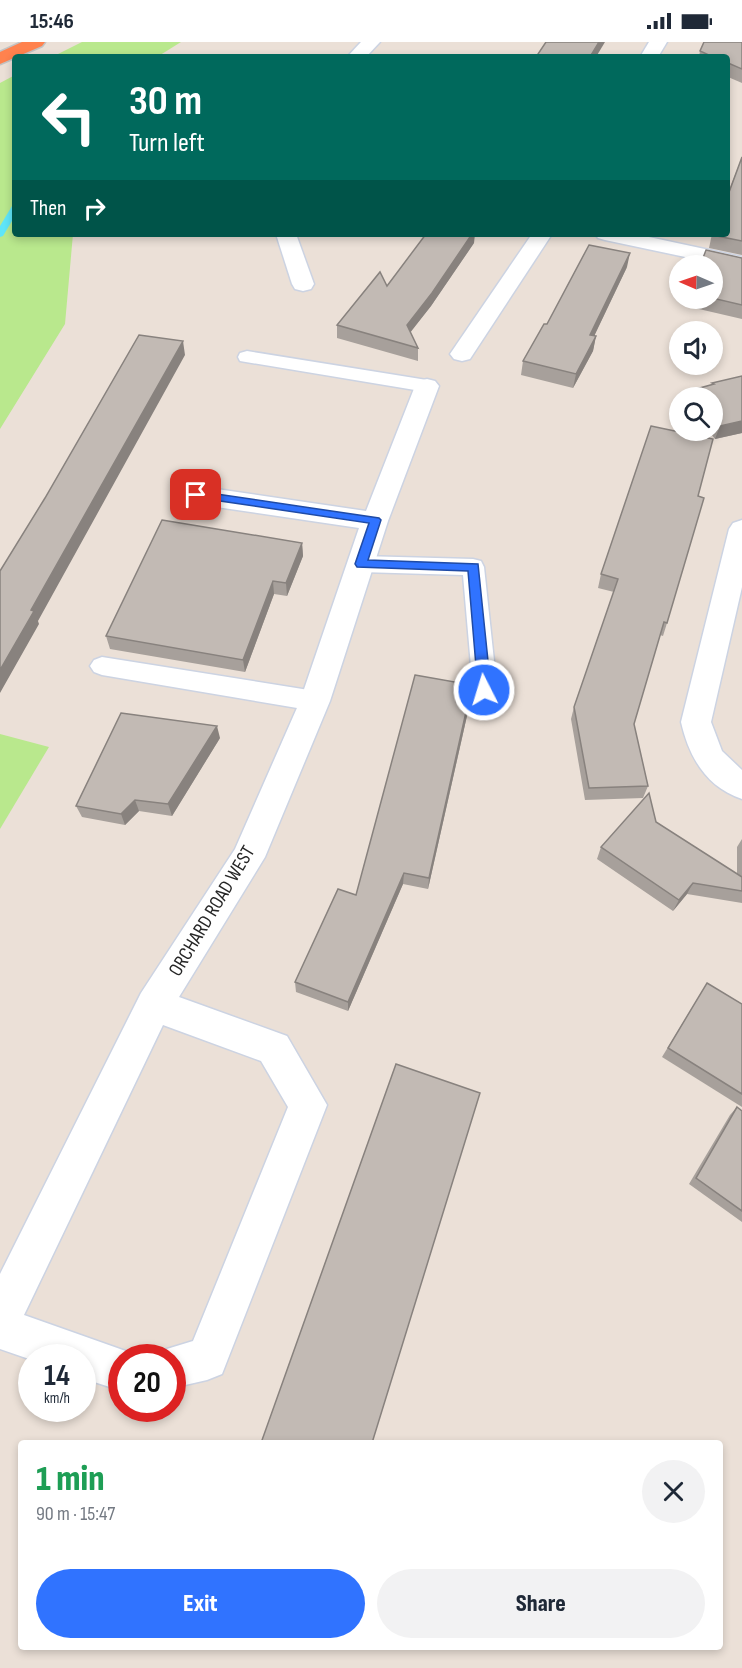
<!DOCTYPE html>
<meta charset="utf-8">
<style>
body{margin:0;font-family:"Sofia Sans Condensed",sans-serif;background:#f2f2f3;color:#1f2937;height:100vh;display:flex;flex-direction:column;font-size:22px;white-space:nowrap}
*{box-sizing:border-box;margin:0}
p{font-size:20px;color:#747a83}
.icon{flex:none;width:33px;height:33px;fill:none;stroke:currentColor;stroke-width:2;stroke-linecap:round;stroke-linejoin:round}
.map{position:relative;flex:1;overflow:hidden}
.details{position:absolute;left:18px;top:1398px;width:705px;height:210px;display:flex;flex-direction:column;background:#fff;border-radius:6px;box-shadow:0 3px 9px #0003}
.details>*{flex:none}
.hud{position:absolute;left:12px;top:12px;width:718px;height:183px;border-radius:6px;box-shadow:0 3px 9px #0003;background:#00695c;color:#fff;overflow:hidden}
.needle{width:39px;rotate:272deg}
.buttons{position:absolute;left:669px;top:213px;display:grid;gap:12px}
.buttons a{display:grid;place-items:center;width:54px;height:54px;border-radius:50%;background:#fff;box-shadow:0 3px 9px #0003;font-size:30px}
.speed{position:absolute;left:18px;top:1302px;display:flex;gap:12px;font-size:30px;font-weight:700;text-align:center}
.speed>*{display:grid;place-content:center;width:78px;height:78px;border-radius:50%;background:#fff;box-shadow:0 3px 9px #0003;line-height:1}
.speed small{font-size:15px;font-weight:400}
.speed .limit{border:9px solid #d22;background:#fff;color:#111}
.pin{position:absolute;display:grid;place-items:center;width:51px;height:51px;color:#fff;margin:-26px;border-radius:12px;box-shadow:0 3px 9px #0006}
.me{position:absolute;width:66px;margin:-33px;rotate:355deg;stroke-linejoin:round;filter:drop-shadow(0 0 4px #0008)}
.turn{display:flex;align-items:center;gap:21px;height:126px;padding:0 18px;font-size:27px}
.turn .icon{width:78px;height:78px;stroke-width:2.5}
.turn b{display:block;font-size:42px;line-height:51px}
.then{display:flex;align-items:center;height:57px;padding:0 18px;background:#0003;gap:12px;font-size:22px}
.round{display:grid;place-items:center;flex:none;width:63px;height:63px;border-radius:32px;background:#f2f2f3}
.summary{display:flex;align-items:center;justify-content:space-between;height:102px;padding:0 18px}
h1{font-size:36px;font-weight:800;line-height:45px;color:#1e9e55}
.action{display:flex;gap:12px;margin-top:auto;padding:12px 18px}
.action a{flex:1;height:69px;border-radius:36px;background:#3073ff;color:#fff;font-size:24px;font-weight:800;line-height:69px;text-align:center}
.action a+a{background:#f2f2f3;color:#1f2937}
.status{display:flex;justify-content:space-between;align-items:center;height:42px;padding:0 30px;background:#fff;direction:ltr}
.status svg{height:16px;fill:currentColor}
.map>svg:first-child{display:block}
</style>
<div class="status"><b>15:46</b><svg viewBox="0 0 49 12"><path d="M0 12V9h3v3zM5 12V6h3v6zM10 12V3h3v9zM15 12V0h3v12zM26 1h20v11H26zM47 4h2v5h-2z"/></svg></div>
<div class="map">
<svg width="742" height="1626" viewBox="0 0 742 1626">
<rect width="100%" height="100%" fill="#ebe0d7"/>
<g fill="#b9e88d">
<polygon points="82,0 181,0 157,15 52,15"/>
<polygon points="15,33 15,192 73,192 65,282 0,387 0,41"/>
<polygon points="0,692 49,705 0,787"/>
</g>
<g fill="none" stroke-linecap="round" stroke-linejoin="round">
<polygon fill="#5fe5f8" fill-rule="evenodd" points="15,163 15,174 3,194 0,195 0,184 12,164"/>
<g stroke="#ccd3e2" stroke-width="3">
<g id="service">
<polygon points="247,309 427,338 434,340 437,344 434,348 427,350 240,319 238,315 240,311"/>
<polygon points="361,514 473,517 481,519 484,525 497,647 494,654 485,656 476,654 473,647 463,533 361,530 353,528 350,522 353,516"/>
<polygon points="102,615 315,649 324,652 327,659 324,666 315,669 102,633 94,630 90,624 94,618"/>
</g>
</g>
<g stroke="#ccd3e2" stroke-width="3">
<g id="minor">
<polygon points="361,0 380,0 366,15 347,15"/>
<polygon points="649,0 667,0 658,15 640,15"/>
<polygon points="276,192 296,192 314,242 311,247 303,249 295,247 292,242"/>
<polygon points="532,192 552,192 470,317 462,319 454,317 450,312"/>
<polygon points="595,192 635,192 742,215 742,227 605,198 598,196"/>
<polygon points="427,337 435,339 439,344 388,479 330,659 265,815 179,955 287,994 327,1063 222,1332 207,1338 172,1346 172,1316 154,1316 157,1310 193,1299 288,1065 261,1019 163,983 24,1273 137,1313 138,1316 122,1316 122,1349 82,1336 82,1316 32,1316 32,1318 0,1307 0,1232 141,951 235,807 300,659 359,486 196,462 187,459 183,453 187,447 196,444 366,469 415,344 419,339"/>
<path d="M 742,478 L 742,545 L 711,680 L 722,709 L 742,728 L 742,757 C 706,745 689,715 681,680 L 729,487 L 733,481 Z"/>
</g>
</g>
<g stroke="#c3c3c3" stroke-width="3">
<polygon id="motorway" points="22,0 45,0 42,4 0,22 0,10"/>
</g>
<use href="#service" fill="#fff" fill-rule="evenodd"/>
<use href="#minor" fill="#fff" fill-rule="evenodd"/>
<use href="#motorway" fill="#ff824e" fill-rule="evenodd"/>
</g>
<g fill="#a7a09b">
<polygon points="742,0 742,41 728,35 728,15 699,15 700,9"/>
<polygon points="742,115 742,213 709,206 712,192"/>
<polygon points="474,201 431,264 410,290 418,306 418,319 337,296 337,283 387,244"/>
<polygon points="742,216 742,277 686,264 688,256 712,256"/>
<polygon points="627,225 594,294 596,294 593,309 573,346 521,333 523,319 547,282"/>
<polygon points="742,334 742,391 715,397 708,388 712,388 712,356 687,356 689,349 712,343 712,341"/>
<polygon points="698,454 667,581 663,594 660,593 634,682 648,744 643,756 585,758 571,677 574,665 614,550 598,546 601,532"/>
<polygon points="302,501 303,514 287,554 274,552 245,630 110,607 106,594"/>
<polygon points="472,643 471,656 428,847 403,842 348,969 296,950 295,940 356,853"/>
<polygon points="220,696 172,774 139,769 125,783 82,775 76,764"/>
<polygon points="656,780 737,832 737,805 742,797 742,861 687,852 673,869 597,817 601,805"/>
<polygon points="707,941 742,962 742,1065 662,1015"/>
<polygon points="737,1065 742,1069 742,1180 689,1142 730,1073"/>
</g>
<g fill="#88827e">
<polygon points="599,0 605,0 596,15 590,15"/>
<polygon points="472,192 475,192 474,201 431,264 406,296 407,283"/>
<polygon points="630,211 627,225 588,307 590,293"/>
<polygon points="596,294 593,309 573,346 576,332"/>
<polygon points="183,299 185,313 38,579 39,582 0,651 0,628 31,568"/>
<polygon points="742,379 742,391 715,397 720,384"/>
<polygon points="302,501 303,514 287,554 286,541"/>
<polygon points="273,539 274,552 245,630 243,618"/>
<polygon points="472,643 471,656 428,847 429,836"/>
<polygon points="217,684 220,696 172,774 168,762"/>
<polygon points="135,758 139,769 125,783 121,772"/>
<polygon points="404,831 403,842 348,969 348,960"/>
<polygon points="693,841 687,852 673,869 679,858"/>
</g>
<g fill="#c2bab4" stroke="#88827e" stroke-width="1.5">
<polygon points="546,0 599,0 590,15 536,15"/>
<polygon points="704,0 742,0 742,27 728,21 728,15 713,15 700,9"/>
<polygon points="742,115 742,199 712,193 728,192 728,153"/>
<polygon points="426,192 472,192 432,251 407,283 418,306 337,283 380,230 387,244"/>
<polygon points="589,203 630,211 590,293 596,294 576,332 523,319 544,282 547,282"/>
<polygon points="706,208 742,216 742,263 712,256 712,224 700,224"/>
<polygon points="139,293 183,299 31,568 34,569 0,628 0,529 45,456"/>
<polygon points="742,334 742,379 720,384 712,376 712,356 695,356 689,349 714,342 712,341"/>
<polygon points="651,384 713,397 698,454 704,456 667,581 664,580 634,682 648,744 589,746 574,665 618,537 601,532"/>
<polygon points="162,478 302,501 286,541 273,539 243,618 106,594"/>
<polygon points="415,633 472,643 429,836 404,831 348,960 295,940 338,847 356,853"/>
<polygon points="121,671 217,684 168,762 135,758 121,772 76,764"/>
<polygon points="649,751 656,780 742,835 742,849 693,841 679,858 601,805"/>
<polygon points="707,941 742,962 742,1052 668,1006"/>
<polygon points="396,1022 480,1051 372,1401 261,1401"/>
<polygon points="737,1065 742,1069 742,1169 696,1136"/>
</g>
<polygon fill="#3073ff" stroke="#1f4ba6" stroke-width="1.5" points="196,449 379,476 381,478 368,518 478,522 491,648 489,651 480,651 478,648 468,529 357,525 355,522 369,481 193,455 193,450"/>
<g text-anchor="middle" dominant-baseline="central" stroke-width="5" stroke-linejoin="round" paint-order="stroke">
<g font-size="20" fill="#272727" stroke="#fff">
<text transform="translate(212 869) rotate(-59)">ORCHARD ROAD WEST</text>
</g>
</g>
</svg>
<div class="buttons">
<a><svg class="needle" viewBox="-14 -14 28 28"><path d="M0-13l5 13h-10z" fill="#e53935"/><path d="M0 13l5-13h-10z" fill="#747a83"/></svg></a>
<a><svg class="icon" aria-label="sound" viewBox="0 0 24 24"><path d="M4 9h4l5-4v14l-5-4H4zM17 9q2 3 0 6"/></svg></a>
<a><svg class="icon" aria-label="search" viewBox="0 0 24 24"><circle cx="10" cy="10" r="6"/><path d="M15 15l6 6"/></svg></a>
</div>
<div class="speed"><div>14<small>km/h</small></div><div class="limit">20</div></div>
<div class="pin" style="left:196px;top:453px;background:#d93025"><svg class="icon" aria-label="arrive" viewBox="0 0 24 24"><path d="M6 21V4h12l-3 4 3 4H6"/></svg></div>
<svg class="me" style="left:484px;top:648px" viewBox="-20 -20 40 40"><circle r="17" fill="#3073ff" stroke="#fff" stroke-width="3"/><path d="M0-11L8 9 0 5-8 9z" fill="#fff"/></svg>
<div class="hud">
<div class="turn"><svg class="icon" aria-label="left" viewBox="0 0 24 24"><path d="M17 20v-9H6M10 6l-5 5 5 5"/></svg><div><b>30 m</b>Turn left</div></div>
<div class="then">Then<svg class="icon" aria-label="right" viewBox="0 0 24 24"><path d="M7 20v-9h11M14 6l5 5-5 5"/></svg></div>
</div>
<section class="details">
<div class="summary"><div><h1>1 min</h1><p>90 m · 15:47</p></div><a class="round"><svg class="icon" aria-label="close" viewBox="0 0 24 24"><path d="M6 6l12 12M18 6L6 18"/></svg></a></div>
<div class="action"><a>Exit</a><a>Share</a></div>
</section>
</div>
